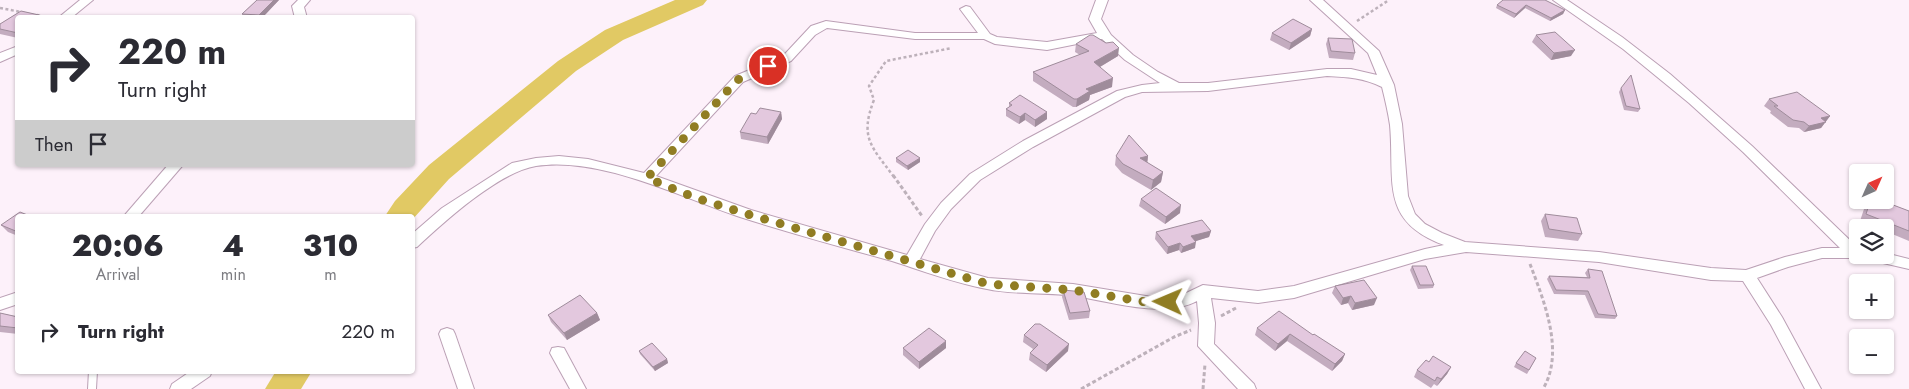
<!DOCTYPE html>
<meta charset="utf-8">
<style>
body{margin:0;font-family:Jost,sans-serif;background:#f7f7f7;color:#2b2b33;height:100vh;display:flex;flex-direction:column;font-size:19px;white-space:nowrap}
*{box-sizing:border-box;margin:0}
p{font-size:16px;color:#7c7c81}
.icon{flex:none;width:28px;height:28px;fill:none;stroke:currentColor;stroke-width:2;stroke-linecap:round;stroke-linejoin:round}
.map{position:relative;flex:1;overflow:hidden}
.drawer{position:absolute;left:15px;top:214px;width:400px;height:160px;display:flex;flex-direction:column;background:#fff;border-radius:5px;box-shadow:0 1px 4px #0004}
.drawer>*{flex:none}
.banner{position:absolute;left:15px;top:15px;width:400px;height:152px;border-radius:5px;box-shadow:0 1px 4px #0004;background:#fff;color:#2b2b33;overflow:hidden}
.needle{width:32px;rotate:45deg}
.buttons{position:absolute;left:1849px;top:164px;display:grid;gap:10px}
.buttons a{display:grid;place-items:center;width:45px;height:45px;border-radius:5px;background:#fff;box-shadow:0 1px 4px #0004;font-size:25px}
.pin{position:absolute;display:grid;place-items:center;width:42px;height:42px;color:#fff;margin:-21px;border:2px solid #fff;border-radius:50%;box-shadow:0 1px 5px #0007}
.me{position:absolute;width:55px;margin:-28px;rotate:271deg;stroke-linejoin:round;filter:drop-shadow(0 0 4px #0008)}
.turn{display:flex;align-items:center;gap:18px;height:105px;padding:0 20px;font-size:22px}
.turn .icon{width:65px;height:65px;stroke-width:2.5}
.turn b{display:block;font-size:35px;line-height:42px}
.then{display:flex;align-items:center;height:48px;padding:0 20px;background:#0003;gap:10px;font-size:19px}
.eta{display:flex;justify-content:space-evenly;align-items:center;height:85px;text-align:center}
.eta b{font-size:30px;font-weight:800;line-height:35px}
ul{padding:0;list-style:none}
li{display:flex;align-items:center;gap:15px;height:65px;padding:0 20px}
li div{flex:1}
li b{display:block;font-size:19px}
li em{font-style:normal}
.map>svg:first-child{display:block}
</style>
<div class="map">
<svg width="1909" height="389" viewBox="0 0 1909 389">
<rect width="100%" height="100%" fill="#fdf1fa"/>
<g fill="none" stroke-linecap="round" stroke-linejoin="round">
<g fill="#e1c964" fill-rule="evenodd">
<polygon points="675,0 707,0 703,5 623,40 576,71 449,179 412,220 412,216 385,216 395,201 429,165 558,61 605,30"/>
<polygon points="276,371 312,371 301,389 265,389"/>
</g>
<g stroke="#bba0b5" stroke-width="10">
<polyline id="service" points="92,389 93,371"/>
</g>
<g stroke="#bba0b5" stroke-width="2">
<g id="minor">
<polygon points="80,0 93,0 71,18 58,18"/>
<polygon points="298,0 310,0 304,7 307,18 295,18 292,6"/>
<path d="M 1096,0 L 1108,0 L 1101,19 L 1111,35 L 1133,55 L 1158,72 L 1179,83 L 1208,83 L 1327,69 L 1351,69 L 1377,75 L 1368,53 L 1310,0 L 1323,0 L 1379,51 L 1394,85 L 1402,124 L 1408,196 L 1415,214 L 1425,224 L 1442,233 L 1465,242 L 1599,252 L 1711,268 L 1746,270 L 1785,257 L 1822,248 L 1840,248 L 1743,152 L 1689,103 L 1623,49 L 1553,0 L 1567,0 L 1622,37 L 1670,74 L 1752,146 L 1857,247 L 1858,255 L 1885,255 L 1885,253 L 1909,259 L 1909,269 L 1870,260 L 1863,256 L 1858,258 L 1822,258 L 1788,267 L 1757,278 L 1782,317 L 1821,389 L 1805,389 L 1771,325 L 1743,281 L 1711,280 L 1599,262 L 1466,252 L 1425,259 L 1294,298 L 1258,303 L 1211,298 L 1215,323 L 1214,344 L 1254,384 L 1256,389 L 1238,389 L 1198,346 L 1199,323 L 1197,301 C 1163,319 1110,301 1074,296 C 1046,292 1015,295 987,289 C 955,283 923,271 892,261 C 841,247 790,233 740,217 C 680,197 600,156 536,166 C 499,172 445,221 417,247 L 412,248 L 412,234 L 442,208 L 512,163 L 536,158 L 559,156 L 588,159 L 644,173 L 735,76 L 783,56 L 811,26 L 826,21 L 915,33 L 978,33 L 960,9 L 966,6 L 970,7 L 990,34 L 997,37 L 1047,42 L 1097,33 L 1089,19 ZM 827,28 L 915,39 L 984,39 L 995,44 L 1047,50 L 1102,39 L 1125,60 L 1160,83 L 1142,85 L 1117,91 L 1023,141 L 970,174 L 941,203 L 925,224 L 907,255 L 751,210 L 656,176 L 743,82 L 791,61 L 815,35 ZM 1327,76 C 1348,77 1364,78 1382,87 C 1385,99 1388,112 1390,125 C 1395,181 1379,221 1444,245 L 1425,249 L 1294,286 L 1258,291 L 1203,285 L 1182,295 L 1152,297 L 1073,284 L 988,278 L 920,259 L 935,231 L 951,209 L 980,180 L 1033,147 L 1125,97 L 1142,92 L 1208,91 Z"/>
<polygon points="18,46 18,54 0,62 0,53"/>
<polygon points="168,165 183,165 139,216 124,216"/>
<polygon points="18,292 18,304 0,310 0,298"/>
<polygon points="447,328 453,330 455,334 474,389 458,389 439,334 441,330"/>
<polygon points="558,347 564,348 586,389 570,389 550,353 552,348"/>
<polygon points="191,371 212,371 210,376 191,389 170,389 172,384"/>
</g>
</g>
<g stroke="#bdb1ba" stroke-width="2.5" stroke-dasharray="3 2.5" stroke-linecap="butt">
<polyline points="0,8 21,12"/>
<polyline points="37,15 49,18"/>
<polyline points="1357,21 1389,0"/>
<path d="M 894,177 C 872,147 859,138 874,100 L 869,86 L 886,61 L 952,48"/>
</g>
<g stroke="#bdb1ba" stroke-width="3" stroke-dasharray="4 2.5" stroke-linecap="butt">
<polyline points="893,175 922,216"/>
<path d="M 1530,264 C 1544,301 1565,352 1543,389"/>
<polyline points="1221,316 1236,308"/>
<polyline points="1081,389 1174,337 1191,330"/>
<polyline points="1203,389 1205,364"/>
</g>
<use href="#service" stroke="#fff" stroke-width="8"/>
<use href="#minor" fill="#fff" fill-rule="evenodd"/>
</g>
<g fill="#c3acbf">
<polygon points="257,0 279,0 262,18 244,18 242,14"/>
<polygon points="1503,0 1565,10 1563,14 1550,21 1525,8 1514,18 1496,8 1497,5"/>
<polygon points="21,11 39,15 41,18 18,18 18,38 0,34 0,24"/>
<polygon points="1312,29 1310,36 1289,50 1270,40 1272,33"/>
<polygon points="1536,35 1571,56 1551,60 1532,42"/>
<polygon points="1328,38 1355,53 1353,60 1329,58 1326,44"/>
<polygon points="1076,44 1118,56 1100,67 1112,87 1090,95 1089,100 1076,107 1073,107 1033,81 1033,72 1080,55 1075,52"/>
<polygon points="1621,88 1640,109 1638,112 1624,110 1619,92"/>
<polygon points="1769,99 1830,116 1821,128 1804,132 1799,128 1788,127 1770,113 1771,111 1764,106"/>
<polygon points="1009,103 1047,112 1047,119 1035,127 1025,120 1019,124 1006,116 1006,109 1009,107"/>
<polygon points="781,112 782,119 768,144 741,139 740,132 756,114"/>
<polygon points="1116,156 1148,156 1147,163 1163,172 1161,182 1151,190 1122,173 1115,165"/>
<polygon points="896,158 920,158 920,162 908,170 896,162"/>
<polygon points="1141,199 1180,213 1165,224 1139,206"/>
<polygon points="1876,200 1880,200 1909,211 1909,241 1885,231 1885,228 1877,228 1860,221 1864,209 1870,202 1874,203"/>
<polygon points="1545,214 1582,234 1578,241 1545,237 1541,221"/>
<polygon points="18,216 18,236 8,232 1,225"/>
<polygon points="1211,231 1209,237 1195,241 1195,248 1181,253 1179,250 1167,254 1155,239 1156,232"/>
<polygon points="1412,266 1434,285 1433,288 1418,289 1410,270"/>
<polygon points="1588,269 1617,316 1615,319 1595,318 1585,295 1554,294 1547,279 1549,276 1587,277 1585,273"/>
<polygon points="1335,286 1374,305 1352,310 1348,303 1341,305 1332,293"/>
<polygon points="1063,290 1090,311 1089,318 1069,320 1062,297"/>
<polygon points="0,313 18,317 18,334 0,332"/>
<polygon points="597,313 600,320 567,340 551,322 548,315"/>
<polygon points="1257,328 1313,335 1345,354 1342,361 1332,371 1287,341 1275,351 1255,335"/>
<polygon points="1024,335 1068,351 1046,372 1029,360 1030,353 1033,349 1023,342"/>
<polygon points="903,348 946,348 919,369 903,355"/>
<polygon points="639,351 667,359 668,363 655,371 640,354"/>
<polygon points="1536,358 1527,374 1514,367 1516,363"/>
<polygon points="1429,362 1451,367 1447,374 1437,386 1434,384 1431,388 1414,377 1417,370"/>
</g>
<g fill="#9f8c9b">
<polygon points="274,0 279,0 262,18 260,18 259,15"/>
<polygon points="1526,5 1525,8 1514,18 1516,14"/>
<polygon points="1565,10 1563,14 1550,21 1551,18"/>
<polygon points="1312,29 1310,36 1289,50 1291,43"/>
<polygon points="1119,48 1118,56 1093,71 1094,62"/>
<polygon points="1575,50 1571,56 1551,60 1554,53"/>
<polygon points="1113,78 1112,87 1090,95 1089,100 1076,107 1077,99 1086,89"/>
<polygon points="781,112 782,119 768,144 767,137"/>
<polygon points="1047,112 1047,119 1035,127 1035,120"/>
<polygon points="1025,113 1025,120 1019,124 1020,117"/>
<polygon points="1830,116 1821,128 1804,132 1809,126 1821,118"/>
<polygon points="1148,156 1147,165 1140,158"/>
<polygon points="920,158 920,162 908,170 907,166"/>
<polygon points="1163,172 1161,182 1151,190 1153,180"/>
<polygon points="1181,205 1180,213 1165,224 1166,217"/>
<polygon points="1211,231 1209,237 1190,243 1191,236"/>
<polygon points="1196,242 1195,248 1181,253 1183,247"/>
<polygon points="1180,243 1179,250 1167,254 1168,247"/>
<polygon points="1351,296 1348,303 1341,305 1343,298"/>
<polygon points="1377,298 1374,305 1352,310 1355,303"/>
<polygon points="597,313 600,320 567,340 564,333"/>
<polygon points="1290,334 1287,341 1275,351 1278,344"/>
<polygon points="946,341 946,348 919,369 919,362"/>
<polygon points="1069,344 1068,351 1046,372 1047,365"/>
<polygon points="1345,354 1342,361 1332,371 1335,364"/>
<polygon points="667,359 668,363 655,371 653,367"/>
<polygon points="1451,367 1447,374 1437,386 1441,379"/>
</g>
<g fill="#e3c8de" stroke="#9f8c9b">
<polygon points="257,0 274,0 259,15 242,14"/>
<polygon points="1503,0 1545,0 1565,10 1551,18 1526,5 1516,14 1497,5"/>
<polygon points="21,11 39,15 35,18 18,18 18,33 0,29 0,24"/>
<polygon points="1293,19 1312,29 1291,43 1272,33"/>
<polygon points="1555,32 1575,50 1554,53 1536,35"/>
<polygon points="1090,35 1093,35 1106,43 1113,42 1119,48 1094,62 1113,78 1086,89 1090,91 1077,99 1074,99 1033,72 1089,51 1076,44"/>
<polygon points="1328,38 1352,39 1355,53 1331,51"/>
<polygon points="1631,75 1640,109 1626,106 1621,88"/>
<polygon points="1797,92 1830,116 1821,118 1826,122 1809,126 1804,122 1793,120 1774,106 1778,106 1769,99"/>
<polygon points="1020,95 1047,112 1035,120 1025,113 1020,117 1006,109 1012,105 1009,103"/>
<polygon points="760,108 781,112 767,137 740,132 751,113 756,114"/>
<polygon points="1129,135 1148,156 1140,158 1163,172 1153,180 1123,164 1116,156"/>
<polygon points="908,150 920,158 907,166 896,158"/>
<polygon points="1156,188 1181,205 1166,217 1141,199"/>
<polygon points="1877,200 1880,200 1909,211 1909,231 1866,214 1870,202 1876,204"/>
<polygon points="20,212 30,216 18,216 18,232 1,225"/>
<polygon points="1545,214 1577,218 1582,234 1549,229"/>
<polygon points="1202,220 1211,231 1191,236 1196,242 1183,247 1180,243 1168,247 1156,232"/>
<polygon points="1412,266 1426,266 1434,285 1420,285"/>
<polygon points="1588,269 1602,271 1617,316 1598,314 1588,291 1556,290 1549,276 1590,278"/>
<polygon points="1364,280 1377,298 1355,303 1351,296 1343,298 1335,286"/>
<polygon points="1063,290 1084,292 1090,311 1070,313"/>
<polygon points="580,295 597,313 564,333 548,315"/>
<polygon points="1279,311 1313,335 1314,334 1345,354 1335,364 1290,334 1278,344 1257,328"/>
<polygon points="0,313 18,317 18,328 0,326"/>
<polygon points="1035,324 1040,324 1069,344 1047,365 1030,353 1038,345 1024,335"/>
<polygon points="929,328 946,341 919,362 903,348"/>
<polygon points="652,343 667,359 653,367 639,351"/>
<polygon points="1525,351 1536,358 1529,370 1516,363"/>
<polygon points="1433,356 1451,367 1441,379 1437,377 1435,381 1417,370 1426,360 1429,362"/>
</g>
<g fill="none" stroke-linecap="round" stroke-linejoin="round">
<polyline stroke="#907d23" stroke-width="9" stroke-dasharray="0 16.2" points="768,66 739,79 731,87 647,178 696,198 747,214 988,284 1073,290 1152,303 1168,302"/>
</g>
</svg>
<div class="buttons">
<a><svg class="needle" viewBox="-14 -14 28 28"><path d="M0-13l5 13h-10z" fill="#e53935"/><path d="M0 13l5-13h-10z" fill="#7c7c81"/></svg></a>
<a><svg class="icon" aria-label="layers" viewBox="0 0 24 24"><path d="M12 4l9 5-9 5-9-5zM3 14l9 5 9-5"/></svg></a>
<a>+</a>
<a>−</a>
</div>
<div class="pin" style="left:768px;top:66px;background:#d93025"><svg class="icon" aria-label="arrive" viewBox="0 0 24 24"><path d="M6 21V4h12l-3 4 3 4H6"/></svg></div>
<svg class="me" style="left:1168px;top:302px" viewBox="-20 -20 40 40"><path d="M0-17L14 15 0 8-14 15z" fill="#907d23" stroke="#fff" stroke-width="4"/></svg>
<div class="banner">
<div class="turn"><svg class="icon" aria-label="right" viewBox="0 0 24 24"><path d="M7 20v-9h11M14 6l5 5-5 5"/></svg><div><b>220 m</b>Turn right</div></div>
<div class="then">Then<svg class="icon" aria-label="arrive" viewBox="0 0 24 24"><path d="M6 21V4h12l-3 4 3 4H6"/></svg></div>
</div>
<section class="drawer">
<div class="eta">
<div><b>20:06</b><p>Arrival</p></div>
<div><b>4</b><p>min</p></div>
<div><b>310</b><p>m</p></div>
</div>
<ul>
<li><svg class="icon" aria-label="right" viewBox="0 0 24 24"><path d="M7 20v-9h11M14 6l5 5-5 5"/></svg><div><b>Turn right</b></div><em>220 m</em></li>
</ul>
</section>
</div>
